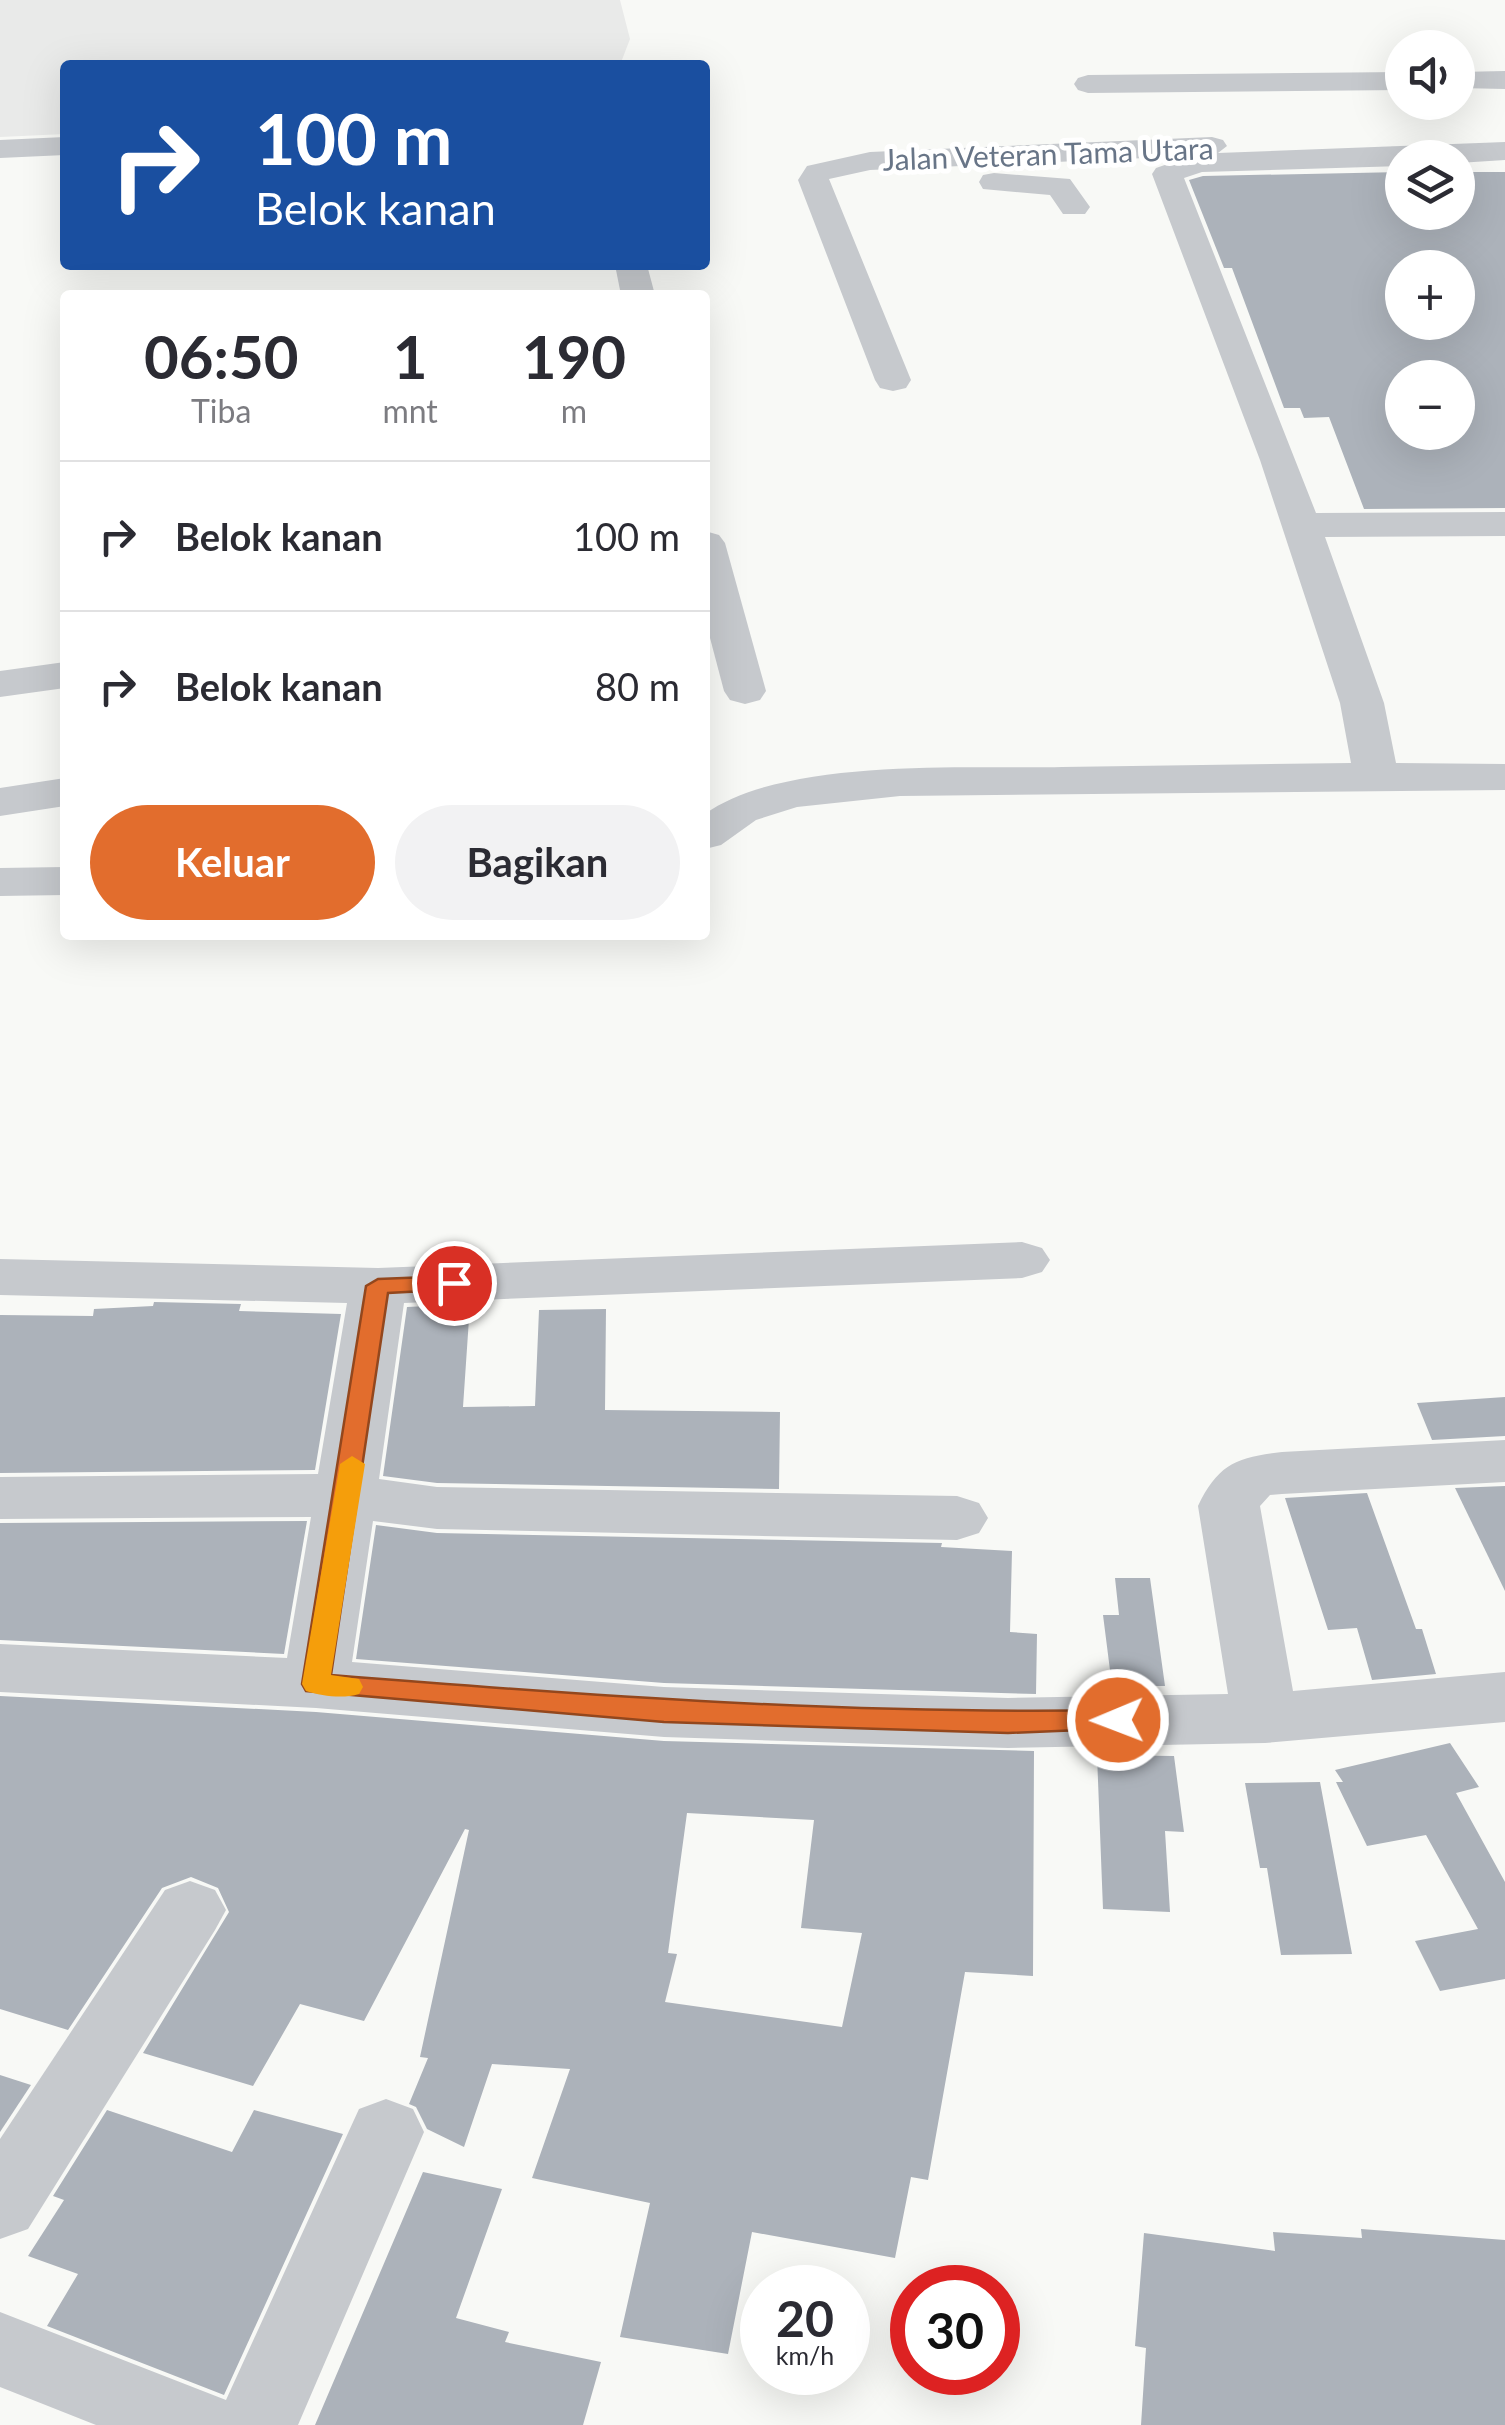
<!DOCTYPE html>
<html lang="id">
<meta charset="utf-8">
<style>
body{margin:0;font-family:Lato,sans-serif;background:#f2f2f3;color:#2b2b33;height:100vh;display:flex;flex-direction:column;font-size:38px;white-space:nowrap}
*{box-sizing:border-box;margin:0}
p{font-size:32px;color:#7c7c81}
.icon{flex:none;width:55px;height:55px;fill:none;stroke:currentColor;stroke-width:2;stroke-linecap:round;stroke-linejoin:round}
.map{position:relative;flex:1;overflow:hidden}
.drawer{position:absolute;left:60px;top:290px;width:650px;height:650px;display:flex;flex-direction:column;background:#fff;border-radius:10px;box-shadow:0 10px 40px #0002}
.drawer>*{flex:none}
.banner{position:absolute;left:60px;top:60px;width:650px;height:210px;border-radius:10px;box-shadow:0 10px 40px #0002;background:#1a4fa0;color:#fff;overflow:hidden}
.buttons{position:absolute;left:1385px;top:30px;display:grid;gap:20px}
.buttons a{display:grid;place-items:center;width:90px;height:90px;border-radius:50%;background:#fff;box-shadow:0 10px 40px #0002;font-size:50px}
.speed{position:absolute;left:740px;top:2265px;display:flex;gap:20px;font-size:50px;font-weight:700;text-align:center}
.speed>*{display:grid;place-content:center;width:130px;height:130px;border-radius:50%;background:#fff;box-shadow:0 10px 40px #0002;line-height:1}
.speed small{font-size:25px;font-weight:400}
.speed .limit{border:15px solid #d22;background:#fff;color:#111}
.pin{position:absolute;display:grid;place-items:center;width:85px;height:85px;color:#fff;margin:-42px;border:5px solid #fff;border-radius:50%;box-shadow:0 2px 10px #0007}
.me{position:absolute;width:110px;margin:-55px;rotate:269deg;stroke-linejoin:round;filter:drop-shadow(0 0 8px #0008)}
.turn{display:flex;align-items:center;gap:35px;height:210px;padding:0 30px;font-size:45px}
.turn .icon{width:130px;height:130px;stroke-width:2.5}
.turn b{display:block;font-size:70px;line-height:85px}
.eta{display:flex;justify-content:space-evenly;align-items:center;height:170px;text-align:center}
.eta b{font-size:60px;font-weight:700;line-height:70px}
.primary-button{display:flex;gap:20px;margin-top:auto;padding:20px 30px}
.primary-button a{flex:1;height:115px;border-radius:60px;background:#e26d2d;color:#fff;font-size:40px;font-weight:700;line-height:115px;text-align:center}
.primary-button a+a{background:#f2f2f3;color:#2b2b33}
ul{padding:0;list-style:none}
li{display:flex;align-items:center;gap:30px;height:150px;padding:0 30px;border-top:2px solid #e1e1e2}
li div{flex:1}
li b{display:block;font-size:38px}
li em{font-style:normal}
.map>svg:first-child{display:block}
</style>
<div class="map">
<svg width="1505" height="2425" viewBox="0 0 1505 2425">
<rect width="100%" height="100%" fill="#f8f9f6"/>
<polygon fill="#e9eae9" points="0,0 620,0 630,39 620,65 65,65 65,134 0,137"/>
<g fill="#acb2ba" fill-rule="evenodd">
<path d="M 1402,172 L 1402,212 L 1458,212 L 1458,172 L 1505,172 L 1505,508 L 1364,509 L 1329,417 L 1304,418 L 1300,408 L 1284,408 L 1232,268 L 1224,268 L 1189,180 L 1203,176 ZM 1402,268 L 1458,268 L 1458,322 L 1402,322 ZM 1402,378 L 1458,378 L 1458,432 L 1402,432 Z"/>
<polygon points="154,1302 241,1304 239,1311 341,1314 315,1470 0,1473 0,1315 93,1316 94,1309 153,1306"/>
<polygon points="470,1304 463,1407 535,1406 539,1310 606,1309 605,1410 780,1412 779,1489 437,1483 383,1476 407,1307"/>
<polygon points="1505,1397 1505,1436 1432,1440 1417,1403"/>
<polygon points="1505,1486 1505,1591 1455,1488"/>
<polygon points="1367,1493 1416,1629 1422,1629 1436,1674 1372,1680 1357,1628 1328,1630 1285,1498"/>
<polygon points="307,1521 284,1654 0,1640 0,1523"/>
<polygon points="376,1525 437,1533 942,1543 941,1547 1012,1551 1010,1632 1037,1634 1036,1694 664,1683 356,1659"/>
<polygon points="1115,1578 1150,1578 1165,1686 1112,1686 1103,1615 1119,1615"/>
<path d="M 0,1696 L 316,1712 L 664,1741 L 1034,1751 L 1033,1976 L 965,1972 L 928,2180 L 911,2177 L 895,2258 L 752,2232 L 728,2354 L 620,2337 L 650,2203 L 532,2178 L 570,2069 L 492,2064 L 464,2147 L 427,2129 L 416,2107 L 409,2104 L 428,2058 L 420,2057 L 469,1830 L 465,1829 L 364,2021 L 300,2004 L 253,2086 L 143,2053 L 229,1912 L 218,1888 L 191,1877 L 162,1888 L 68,2030 L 0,2009 ZM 687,1813 L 814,1820 L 801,1928 L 862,1933 L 842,2027 L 665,2002 L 677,1954 L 668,1953 Z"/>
<polygon points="1450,1743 1479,1787 1456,1793 1505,1882 1505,1979 1440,1991 1415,1941 1478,1929 1426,1835 1367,1846 1336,1782 1343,1782 1335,1770"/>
<polygon points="1097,1755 1174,1756 1184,1832 1165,1831 1170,1912 1103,1909"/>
<polygon points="1320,1782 1352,1954 1281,1955 1267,1868 1260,1868 1245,1783"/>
<polygon points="0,2075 31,2085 0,2132"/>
<polygon points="107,2110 232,2152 254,2110 343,2134 224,2395 47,2326 78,2274 28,2256 64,2200 53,2196"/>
<polygon points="423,2172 502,2189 456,2318 509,2332 505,2342 601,2362 583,2425 315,2425"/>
<polygon points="1361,2229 1505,2240 1505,2425 1141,2425 1146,2348 1135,2346 1144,2233 1275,2251 1273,2232 1362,2238"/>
</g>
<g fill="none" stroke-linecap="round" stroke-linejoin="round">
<g fill="#c6c9cd" fill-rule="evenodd">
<polygon points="1505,71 1505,89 1458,88 1458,72"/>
<polygon points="1402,72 1402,90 1088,93 1078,90 1074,84 1078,78 1088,75"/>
<polygon points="65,137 65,155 0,158 0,140"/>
<path d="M 1212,137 L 1223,140 L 1227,146 L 1218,153 L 1505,142 L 1505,160 L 1458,163 L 1458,158 L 1402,158 L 1402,166 L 1202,172 L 1184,178 L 1316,513 L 1505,512 L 1505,536 L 1325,537 L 1384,703 L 1396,763 L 1505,764 L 1505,790 L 900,796 L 797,807 L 756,820 L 721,845 L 705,849 L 705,814 C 785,757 965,769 1062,767 C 1159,766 1255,764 1351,763 L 1340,703 L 1260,460 L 1152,174 L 1156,168 L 1191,156 L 870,170 L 829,179 L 911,380 L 906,388 L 893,391 L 880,388 L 875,380 L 798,180 L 807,166 L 870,152 Z"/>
<polygon points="994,173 1070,179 1090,207 1085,214 1063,214 1050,195 983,189 979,182 983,175"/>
<polygon points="615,265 647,265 655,295 621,295"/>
<polygon points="705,531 719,535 725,543 766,691 760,700 745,704 730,700 724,691 705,619"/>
<polygon points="65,662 65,688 0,697 0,671"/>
<polygon points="65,778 65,806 0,816 0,788"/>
<polygon points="65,867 65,895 0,896 0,868"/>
<path d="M 1022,1242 L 1042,1248 L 1050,1260 L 1042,1272 L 1022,1278 L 404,1303 L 379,1479 L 437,1487 L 957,1496 L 979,1503 L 988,1518 L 979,1533 L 957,1540 L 437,1529 L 373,1521 L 352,1662 L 664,1687 L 1008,1698 L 1228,1694 L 1198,1506 C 1218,1464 1237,1457 1282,1452 L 1505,1440 L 1505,1482 L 1282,1494 L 1270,1495 L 1260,1506 L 1293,1691 L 1505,1672 L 1505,1722 L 1265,1743 L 1008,1748 L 664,1737 L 316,1708 L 0,1692 L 0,1644 L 287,1658 L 311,1517 L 0,1519 L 0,1477 L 318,1474 L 347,1303 L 0,1295 L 0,1259 L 378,1268 Z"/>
<polygon points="190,1881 215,1890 226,1910 215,1930 28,2229 0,2239 0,2139 165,1890"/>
<polygon points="386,2099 413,2109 424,2132 298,2425 96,2425 0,2387 0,2312 226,2400 359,2109"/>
</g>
</g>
<path fill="#e26d2d" stroke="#93471d" stroke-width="2.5" d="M 454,1276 L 465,1283 L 462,1289 L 388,1293 L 331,1675 C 593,1696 855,1715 1118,1710 L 1128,1713 L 1132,1720 L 1128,1728 L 1008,1733 L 664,1722 L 306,1691 L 302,1684 L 366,1286 L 378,1279 Z"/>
<path fill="#f59e0b" d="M 352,1456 L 365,1464 L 331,1675 L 359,1679 L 363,1687 L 359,1694 C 343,1699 322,1696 306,1691 L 302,1684 L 340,1464 Z"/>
<g text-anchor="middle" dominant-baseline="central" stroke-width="10" stroke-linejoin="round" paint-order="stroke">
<g font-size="30" fill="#687587" stroke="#fff">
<text transform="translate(1048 153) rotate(-2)">Jalan Veteran Tama Utara</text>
</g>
</g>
</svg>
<div class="buttons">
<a><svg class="icon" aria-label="sound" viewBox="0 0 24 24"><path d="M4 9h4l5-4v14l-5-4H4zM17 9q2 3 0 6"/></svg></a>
<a><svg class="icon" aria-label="layers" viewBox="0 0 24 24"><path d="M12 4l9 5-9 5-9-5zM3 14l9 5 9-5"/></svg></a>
<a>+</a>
<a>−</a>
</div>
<div class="speed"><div>20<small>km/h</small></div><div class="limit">30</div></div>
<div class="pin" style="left:454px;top:1283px;background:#d93025"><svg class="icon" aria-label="arrive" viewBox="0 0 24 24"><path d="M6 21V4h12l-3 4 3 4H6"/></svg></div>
<svg class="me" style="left:1118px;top:1720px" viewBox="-20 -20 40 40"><circle r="17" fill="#e26d2d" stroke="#fff" stroke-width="3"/><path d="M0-11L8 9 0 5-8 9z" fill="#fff"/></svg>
<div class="banner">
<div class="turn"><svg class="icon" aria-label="right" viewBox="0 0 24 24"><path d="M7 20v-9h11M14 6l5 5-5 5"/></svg><div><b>100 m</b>Belok kanan</div></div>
</div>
<section class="drawer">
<div class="eta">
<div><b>06:50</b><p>Tiba</p></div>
<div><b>1</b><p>mnt</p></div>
<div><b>190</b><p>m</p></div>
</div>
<ul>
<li><svg class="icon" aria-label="right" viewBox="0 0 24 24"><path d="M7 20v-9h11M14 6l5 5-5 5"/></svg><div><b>Belok kanan</b></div><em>100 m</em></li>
<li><svg class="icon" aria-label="right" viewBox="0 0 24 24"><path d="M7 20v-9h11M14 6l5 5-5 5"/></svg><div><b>Belok kanan</b></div><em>80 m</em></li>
</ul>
<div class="primary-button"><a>Keluar</a><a>Bagikan</a></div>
</section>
</div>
